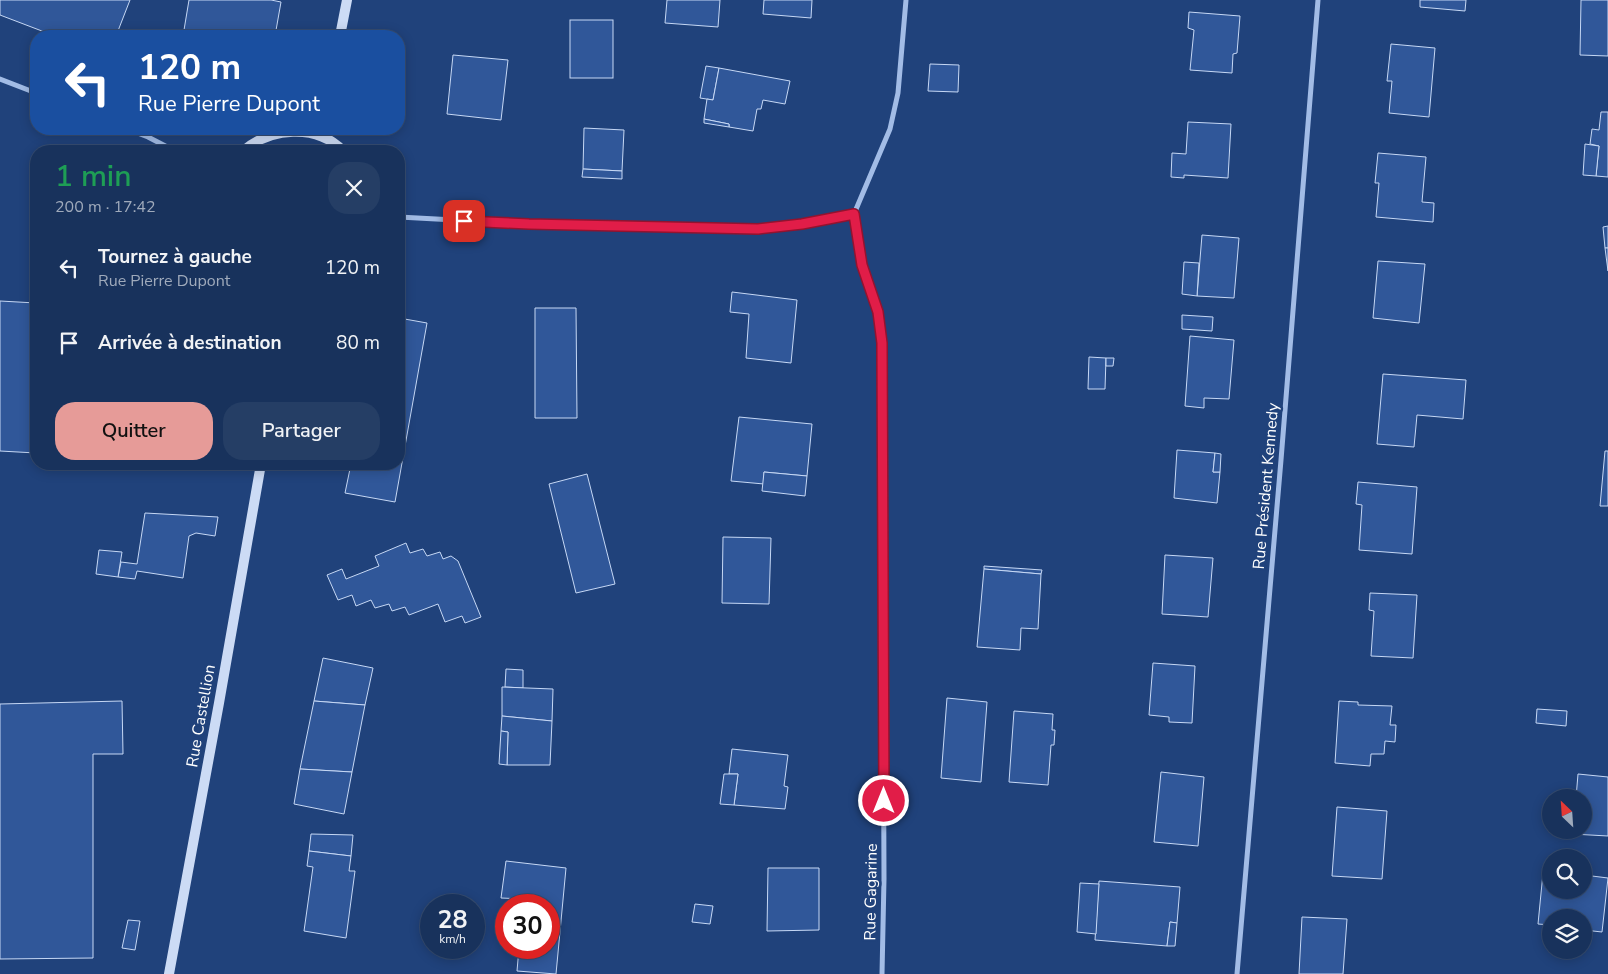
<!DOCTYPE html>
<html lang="fr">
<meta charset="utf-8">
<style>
body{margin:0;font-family:"Nunito Sans",sans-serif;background:#253e65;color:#f1f3f6;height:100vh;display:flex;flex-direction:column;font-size:19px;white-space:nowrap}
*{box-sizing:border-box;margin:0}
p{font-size:16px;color:#9faabb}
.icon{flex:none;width:28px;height:28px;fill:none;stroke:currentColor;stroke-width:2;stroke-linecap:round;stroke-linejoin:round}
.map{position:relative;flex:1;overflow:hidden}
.drawer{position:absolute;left:30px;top:145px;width:375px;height:325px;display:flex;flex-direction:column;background:#18325c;border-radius:20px;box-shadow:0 2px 12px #0003,0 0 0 1px #364d72}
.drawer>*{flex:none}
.banner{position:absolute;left:30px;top:30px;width:375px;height:105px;border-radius:20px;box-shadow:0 2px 12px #0003,0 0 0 1px #364d72;background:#1a4fa0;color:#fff;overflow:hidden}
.needle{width:32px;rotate:335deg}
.tools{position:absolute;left:1542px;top:789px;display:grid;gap:10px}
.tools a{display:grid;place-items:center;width:50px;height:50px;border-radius:50%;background:#18325c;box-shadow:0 2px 12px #0003,0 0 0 1px #364d72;font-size:25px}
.speed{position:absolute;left:420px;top:894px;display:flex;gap:10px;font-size:25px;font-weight:700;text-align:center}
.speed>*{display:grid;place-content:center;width:65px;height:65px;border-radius:50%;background:#18325c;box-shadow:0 2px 12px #0003,0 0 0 1px #364d72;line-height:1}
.speed small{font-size:12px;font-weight:400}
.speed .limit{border:8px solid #d22;background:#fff;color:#111}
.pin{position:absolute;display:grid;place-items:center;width:42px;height:42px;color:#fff;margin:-21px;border-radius:10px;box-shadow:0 2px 8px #0006}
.me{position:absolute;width:55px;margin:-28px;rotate:0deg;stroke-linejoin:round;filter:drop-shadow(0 0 4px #0008)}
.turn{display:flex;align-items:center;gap:18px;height:105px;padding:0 25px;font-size:22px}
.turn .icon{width:65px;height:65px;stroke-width:2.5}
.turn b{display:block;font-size:35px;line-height:42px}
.round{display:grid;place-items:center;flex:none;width:52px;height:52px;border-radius:20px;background:#253e65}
.overview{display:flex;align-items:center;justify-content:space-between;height:85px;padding:0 25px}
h1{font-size:30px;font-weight:600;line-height:38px;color:#1e9e55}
.button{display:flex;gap:10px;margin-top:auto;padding:10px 25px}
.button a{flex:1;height:58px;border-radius:20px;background:#e69b98;color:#111;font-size:20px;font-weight:600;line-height:58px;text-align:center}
.button a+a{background:#253e65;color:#f1f3f6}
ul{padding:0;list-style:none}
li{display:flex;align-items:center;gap:15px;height:75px;padding:0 25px}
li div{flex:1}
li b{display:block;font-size:19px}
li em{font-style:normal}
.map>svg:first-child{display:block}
</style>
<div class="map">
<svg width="1608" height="974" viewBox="0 0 1608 974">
<rect width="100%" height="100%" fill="#20427b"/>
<g fill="#305799" stroke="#c6d8f5">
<polygon points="0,0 130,0 116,36 55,36 0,15"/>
<polygon points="189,0 271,0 281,2 275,36 183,36"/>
<polygon points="667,0 720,0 718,27 665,23"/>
<polygon points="764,0 812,0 811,18 763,14"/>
<polygon points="1420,0 1466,0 1465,11 1420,7"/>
<polygon points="1581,0 1608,0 1608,56 1580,55"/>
<polygon points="1189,12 1240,16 1237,53 1233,54 1232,73 1190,70 1194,30 1188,28"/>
<rect x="570" y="20" width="43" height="58"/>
<polygon points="1391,44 1435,48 1429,117 1389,113 1392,81 1387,81"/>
<polygon points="453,55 508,60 501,120 447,114"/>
<polygon points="930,64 959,65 958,92 928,91"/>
<polygon points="706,66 719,68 713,100 700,98"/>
<polygon points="719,68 790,81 785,104 763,100 761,109 757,109 753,131 729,127 729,124 704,119 707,99 713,100"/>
<polygon points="1601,112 1608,112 1608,177 1596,176 1599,146 1590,144 1592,129 1599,130"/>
<polygon points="704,119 729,124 729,127 704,123"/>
<polygon points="1188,122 1231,124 1228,178 1184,175 1184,178 1171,177 1172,153 1186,154"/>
<polygon points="584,128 624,130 622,171 583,169"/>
<polygon points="1585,144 1599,146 1596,176 1583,175"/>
<polygon points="1378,153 1426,157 1422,202 1434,203 1433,222 1376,217 1379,183 1375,183"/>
<polygon points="583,169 622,171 622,179 582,177"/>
<polygon points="1608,226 1608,248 1605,248 1603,227"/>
<polygon points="1202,235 1239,238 1234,298 1197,296"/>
<polygon points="1605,248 1608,248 1608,271"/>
<polygon points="1378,261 1425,264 1419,323 1373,318"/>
<polygon points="1184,262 1199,263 1197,296 1182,294"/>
<polygon points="732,292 797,300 791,363 746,358 749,314 730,312"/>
<polygon points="0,301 36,303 36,453 0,451"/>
<polygon points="535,308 576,308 577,418 535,418"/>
<polygon points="1182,315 1213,317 1212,331 1182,329"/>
<polygon points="399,318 427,323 395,502 345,493 351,464 399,464"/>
<polygon points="1190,336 1234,340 1229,399 1204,398 1204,408 1185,406"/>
<polygon points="1089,357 1106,358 1105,389 1088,389"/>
<polygon points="1106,358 1114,358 1113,366 1106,366"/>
<polygon points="1383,374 1466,380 1463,419 1417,415 1414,447 1377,444"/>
<polygon points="739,417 812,424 807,476 764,472 764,484 731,481"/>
<polygon points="1177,450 1215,453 1213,472 1220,472 1217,503 1174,498"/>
<polygon points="1605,451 1608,451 1608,506 1600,506"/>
<polygon points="1215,453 1221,454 1220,472 1213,472"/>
<polygon points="764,472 807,476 805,496 762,491"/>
<polygon points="587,474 615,584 576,593 549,484"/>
<polygon points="1358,482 1417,487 1412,554 1359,550 1362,505 1356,504"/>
<polygon points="145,513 218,517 215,536 196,533 189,536 183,578 137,571 135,579 118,577 121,562 137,564"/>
<polygon points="723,537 771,538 769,604 722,603"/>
<polygon points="406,543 410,553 423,549 427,556 440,552 443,559 451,556 458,561 481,617 465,623 462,616 445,622 438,604 409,615 405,607 392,611 389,604 375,608 371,600 356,606 352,595 338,600 327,575 342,569 346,579 379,566 375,556"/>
<polygon points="99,550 122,552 118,577 96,574"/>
<polygon points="1165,555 1213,558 1208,617 1162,614"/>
<polygon points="984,566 1042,570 1041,574 984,569"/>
<polygon points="984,569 1041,574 1038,629 1021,628 1020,650 977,647"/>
<polygon points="1370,593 1417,595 1413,658 1371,656 1374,611 1369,610"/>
<polygon points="323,658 373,668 365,705 314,701"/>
<polygon points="1153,663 1195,666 1192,723 1169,722 1169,717 1149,715"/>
<polygon points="506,669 523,670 523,688 505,687"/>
<polygon points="502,687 553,689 552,721 502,716"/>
<polygon points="947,698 987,702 981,782 941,778"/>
<polygon points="122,701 123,754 93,754 93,958 0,959 0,704"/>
<polygon points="314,701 365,705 352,772 300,769"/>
<polygon points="1339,701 1358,702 1358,705 1392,706 1390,725 1396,725 1395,742 1385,741 1384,754 1371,754 1370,766 1335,763"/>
<polygon points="1537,709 1567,711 1566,726 1536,723"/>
<polygon points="1014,711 1053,714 1052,730 1055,730 1054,745 1051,745 1048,785 1009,782"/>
<polygon points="502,716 552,721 550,765 507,765 508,732 501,731"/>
<polygon points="501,731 508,732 507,765 499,764"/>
<polygon points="732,749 788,755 784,786 788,787 785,809 734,805 738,774 729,774"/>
<polygon points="300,769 352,772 344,814 294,804"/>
<polygon points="1161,772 1204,777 1198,846 1154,842"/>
<polygon points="724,774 738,774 734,805 720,804"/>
<polygon points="1578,774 1608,777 1608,836 1572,834 1573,830 1584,830 1584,798 1576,798"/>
<polygon points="1337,807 1387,811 1382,879 1332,876"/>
<polygon points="311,834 353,835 351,856 309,851"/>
<polygon points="309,851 351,856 349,871 355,871 346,938 304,931 313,867 307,866"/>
<polygon points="506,861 566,868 556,974 517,971 519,948 549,948 549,905 524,905 524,899 501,898"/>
<polygon points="768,868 819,868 819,930 767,931"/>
<polygon points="1543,873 1551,874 1551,890 1584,890 1584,875 1608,878 1602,932 1584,930 1584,918 1551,918 1551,925 1538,924"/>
<polygon points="1099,881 1180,887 1177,923 1170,922 1167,946 1095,940"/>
<polygon points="1080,883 1099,884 1096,934 1077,932"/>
<polygon points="695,904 713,906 710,924 692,922"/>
<polygon points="1302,917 1347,919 1343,974 1299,974"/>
<polygon points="128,920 140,921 135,950 122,948"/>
<polygon points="1170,922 1177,923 1175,946 1167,946"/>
</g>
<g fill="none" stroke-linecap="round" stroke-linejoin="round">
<g stroke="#a2bce6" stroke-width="5">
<polyline points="0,79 36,93"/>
<polyline points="127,129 148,137 175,151"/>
<polyline points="854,214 863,265 878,312 882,343 884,879 882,974"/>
<polyline points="854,214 890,129 898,93 906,0"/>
<polyline points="399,217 529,224 758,229 802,223 854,214"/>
<polyline points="1237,974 1281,460 1318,0"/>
</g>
<g stroke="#ccdbf5" stroke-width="10">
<polyline points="340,36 347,0"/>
<path d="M 243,151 C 270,128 316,123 343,151"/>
<polyline points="169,974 219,703 261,464"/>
</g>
</g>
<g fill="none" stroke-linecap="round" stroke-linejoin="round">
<g stroke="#92132f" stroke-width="12">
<polyline id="route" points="464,221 529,224 758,229 802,224 854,214 862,265 878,312 882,343 884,801"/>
</g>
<use href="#route" stroke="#e11d48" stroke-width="9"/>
</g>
<g text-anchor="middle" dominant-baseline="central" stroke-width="5" stroke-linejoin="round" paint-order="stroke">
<g font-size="16" fill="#fff" stroke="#20427b">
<text transform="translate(1266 486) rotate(-85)">Rue Président Kennedy</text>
<text transform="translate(201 716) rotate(-80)">Rue Castellion</text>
<text transform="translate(871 892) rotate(-89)">Rue Gagarine</text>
</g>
</g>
</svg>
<div class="tools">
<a><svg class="needle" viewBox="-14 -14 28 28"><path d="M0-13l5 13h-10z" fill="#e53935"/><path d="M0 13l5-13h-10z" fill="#9faabb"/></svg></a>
<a><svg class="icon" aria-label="search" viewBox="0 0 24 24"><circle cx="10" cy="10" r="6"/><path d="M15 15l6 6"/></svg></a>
<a><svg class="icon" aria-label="layers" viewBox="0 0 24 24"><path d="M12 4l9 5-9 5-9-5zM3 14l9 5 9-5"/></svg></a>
</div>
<div class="speed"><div>28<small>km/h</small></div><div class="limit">30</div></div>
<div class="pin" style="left:464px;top:221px;background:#d93025"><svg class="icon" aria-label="arrive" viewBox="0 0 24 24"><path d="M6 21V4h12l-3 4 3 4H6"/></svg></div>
<svg class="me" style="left:884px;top:801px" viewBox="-20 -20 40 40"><circle r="17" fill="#e11d48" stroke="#fff" stroke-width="3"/><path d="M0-11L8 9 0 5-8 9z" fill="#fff"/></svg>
<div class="banner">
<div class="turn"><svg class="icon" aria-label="left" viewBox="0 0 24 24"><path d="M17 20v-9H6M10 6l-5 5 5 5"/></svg><div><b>120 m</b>Rue Pierre Dupont</div></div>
</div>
<section class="drawer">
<div class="overview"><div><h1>1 min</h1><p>200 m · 17:42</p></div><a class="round"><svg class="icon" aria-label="close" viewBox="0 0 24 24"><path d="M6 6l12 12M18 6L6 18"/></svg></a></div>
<ul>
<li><svg class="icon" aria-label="left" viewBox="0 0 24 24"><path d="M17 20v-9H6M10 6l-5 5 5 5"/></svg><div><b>Tournez à gauche</b><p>Rue Pierre Dupont</p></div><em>120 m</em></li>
<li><svg class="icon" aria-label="arrive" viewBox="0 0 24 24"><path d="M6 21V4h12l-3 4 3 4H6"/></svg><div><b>Arrivée à destination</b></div><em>80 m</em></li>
</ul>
<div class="button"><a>Quitter</a><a>Partager</a></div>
</section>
</div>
